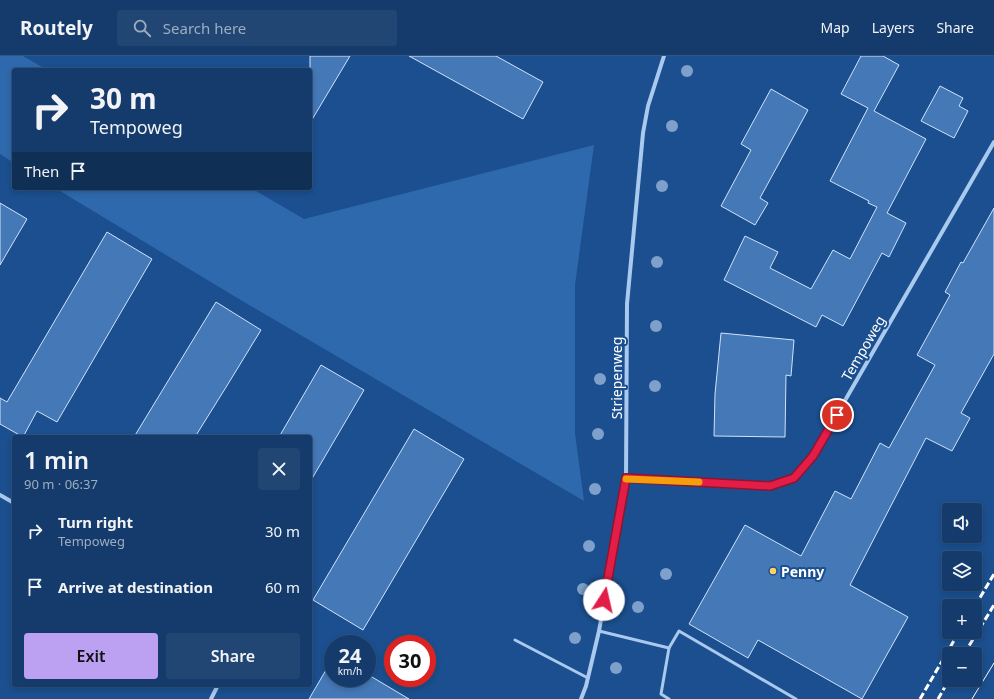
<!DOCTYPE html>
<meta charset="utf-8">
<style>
body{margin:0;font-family:"Noto Sans",sans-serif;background:#214673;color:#f1f3f6;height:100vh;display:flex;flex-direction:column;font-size:15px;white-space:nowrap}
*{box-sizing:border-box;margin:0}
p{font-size:13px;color:#9dadc1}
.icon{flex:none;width:22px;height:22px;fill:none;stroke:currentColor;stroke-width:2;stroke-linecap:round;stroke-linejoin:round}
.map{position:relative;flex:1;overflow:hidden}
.panel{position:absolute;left:12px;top:379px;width:300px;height:252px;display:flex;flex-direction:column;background:#143b6b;border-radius:4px;box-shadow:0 2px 6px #0003,0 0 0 1px #33557e}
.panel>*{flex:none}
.top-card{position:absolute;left:12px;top:12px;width:300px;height:122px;border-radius:4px;box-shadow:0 2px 6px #0003,0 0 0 1px #33557e;background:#143b6b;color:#f1f3f6;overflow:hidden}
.buttons{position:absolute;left:942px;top:447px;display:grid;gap:8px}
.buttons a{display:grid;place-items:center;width:40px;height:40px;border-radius:4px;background:#143b6b;box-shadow:0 2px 6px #0003,0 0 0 1px #33557e;font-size:20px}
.speed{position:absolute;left:324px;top:579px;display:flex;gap:8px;font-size:20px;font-weight:700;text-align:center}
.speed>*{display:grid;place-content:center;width:52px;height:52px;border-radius:50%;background:#143b6b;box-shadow:0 2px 6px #0003,0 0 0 1px #33557e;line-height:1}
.speed small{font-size:10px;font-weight:400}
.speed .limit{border:6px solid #d22;background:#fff;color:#111}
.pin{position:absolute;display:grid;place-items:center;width:34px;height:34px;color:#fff;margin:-17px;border:2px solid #fff;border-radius:50%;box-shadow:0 1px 4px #0007}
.me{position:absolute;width:44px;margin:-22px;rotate:10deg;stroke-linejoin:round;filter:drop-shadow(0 0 3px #0008)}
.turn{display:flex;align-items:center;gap:14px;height:84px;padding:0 12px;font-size:18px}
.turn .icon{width:52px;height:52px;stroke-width:2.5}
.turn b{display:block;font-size:28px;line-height:34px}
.then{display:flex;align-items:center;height:38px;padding:0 12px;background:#0003;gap:8px;font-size:15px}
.round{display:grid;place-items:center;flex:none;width:42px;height:42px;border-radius:4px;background:#214673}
.summary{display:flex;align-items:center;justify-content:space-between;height:68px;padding:0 12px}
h1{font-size:24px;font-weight:600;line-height:30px}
.cta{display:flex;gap:8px;margin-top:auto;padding:8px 12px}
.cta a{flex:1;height:46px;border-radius:4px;background:#bca0f2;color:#111;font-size:16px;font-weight:600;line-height:46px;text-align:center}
.cta a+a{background:#214673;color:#f1f3f6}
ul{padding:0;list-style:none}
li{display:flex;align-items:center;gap:12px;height:56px;padding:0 12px}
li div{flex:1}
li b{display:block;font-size:15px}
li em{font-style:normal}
header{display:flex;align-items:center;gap:24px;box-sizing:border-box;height:56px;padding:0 20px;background:#143b6b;border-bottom:1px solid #33557e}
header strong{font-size:19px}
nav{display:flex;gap:22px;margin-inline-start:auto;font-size:14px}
.search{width:280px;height:36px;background:#214673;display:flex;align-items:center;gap:10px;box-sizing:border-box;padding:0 14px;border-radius:4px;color:#9dadc1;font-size:15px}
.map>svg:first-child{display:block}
</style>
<header>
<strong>Routely</strong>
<div class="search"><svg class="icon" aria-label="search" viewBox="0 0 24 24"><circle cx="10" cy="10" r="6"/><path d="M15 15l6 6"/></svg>Search here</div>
<nav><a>Map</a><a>Layers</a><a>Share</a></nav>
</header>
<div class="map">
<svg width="994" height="643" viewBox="0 0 994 643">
<rect width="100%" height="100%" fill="#1b4f8f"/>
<g fill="#2e69ad">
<polygon points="0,0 23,0 47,14 14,14 14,107 0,98"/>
<polygon points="594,89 575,229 575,377 584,445 234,240 55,132 251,132 304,163"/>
</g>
<g fill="#4478b7" stroke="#cfe3fa">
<polygon points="310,0 350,0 310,67"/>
<polygon points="409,0 496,0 543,26 523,63"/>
<polygon points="861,0 883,0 899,9 874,55 926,83 887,157 906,167 889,201 882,197 843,270 822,259 816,271 724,224 745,180 778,196 770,212 811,233 833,194 850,203 877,151 868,147 869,145 830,125 868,52 841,38"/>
<polygon points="940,30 963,42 959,50 968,55 954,82 921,65"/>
<polygon points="771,33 808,54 760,142 768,147 755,169 721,150 751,94 741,88"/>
<polygon points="0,147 27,163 0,209"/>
<polygon points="994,152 994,298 961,357 970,362 952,395 926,382 850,529 908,561 862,643 758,584 748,602 689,568 745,469 801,500 835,435 851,443 880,387 889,392 935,309 917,299 950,239 945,236 961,206 963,207"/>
<polygon points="107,176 152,203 57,366 37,355 23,381 0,368 0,342 7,346"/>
<polygon points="216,246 261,274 228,328 195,381 134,381"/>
<polygon points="721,277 794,284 791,320 786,319 785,381 714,380 715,338"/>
<polygon points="321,309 364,334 310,426 310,381 279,381"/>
<polygon points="414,373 464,403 363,574 313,544"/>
<polygon points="333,602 333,622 367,622 367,618 409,643 309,643"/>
</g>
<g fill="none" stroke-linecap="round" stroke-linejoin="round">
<g stroke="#a9c9ee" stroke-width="3">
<polyline points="599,575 669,592"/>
<polyline points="515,584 588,622"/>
<polyline points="669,643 661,638 669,592 679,575 796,643"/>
</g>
<g stroke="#a9c9ee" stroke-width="4">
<polyline points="626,423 770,430 794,422 813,400 994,86"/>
<polyline points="0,439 14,447"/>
<polyline points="211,643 218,629"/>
<polyline points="581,643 586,630 599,575 626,423 627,248 643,77 648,50 664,0"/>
</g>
<polyline stroke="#fff" stroke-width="1" points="972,643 994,607"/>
<g stroke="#fff" stroke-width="3" stroke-dasharray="7 3" stroke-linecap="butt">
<polyline points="975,550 994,518"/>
<polyline points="964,598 994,549"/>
<polyline points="920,643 959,576"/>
<polyline points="938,643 949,624"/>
</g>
</g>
<g fill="#7ea0ca">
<circle cx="687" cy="15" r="6"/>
<circle cx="672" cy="70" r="6"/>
<circle cx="662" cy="130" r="6"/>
<circle cx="657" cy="206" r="6"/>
<circle cx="656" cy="270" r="6"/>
<circle cx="600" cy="323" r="6"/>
<circle cx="655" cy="330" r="6"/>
<circle cx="598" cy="378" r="6"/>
<circle cx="595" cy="433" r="6"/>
<circle cx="589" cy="490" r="6"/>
<circle cx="666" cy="518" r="6"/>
<circle cx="583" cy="533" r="6"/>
<circle cx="638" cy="551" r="6"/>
<circle cx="575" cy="582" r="6"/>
<circle cx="616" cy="612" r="6"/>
</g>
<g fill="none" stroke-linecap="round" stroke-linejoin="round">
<g stroke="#92132f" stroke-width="10">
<polyline id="route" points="604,544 626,422 770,430 794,422 813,400 837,359"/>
</g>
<use href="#route" stroke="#e11d48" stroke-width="7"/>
<polyline stroke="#f59e0b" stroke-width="7" points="626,423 699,426"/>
</g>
<circle fill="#ffd166" stroke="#1b4f8f" stroke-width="1.5" cx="773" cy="515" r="4"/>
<g text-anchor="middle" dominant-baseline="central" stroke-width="4" stroke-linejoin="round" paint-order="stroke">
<g font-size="14" fill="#fff" stroke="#1b4f8f">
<text transform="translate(863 292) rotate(-60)">Tempoweg</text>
<text transform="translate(616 322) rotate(-90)">Striepenweg</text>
</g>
<g font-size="14" font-weight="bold" fill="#fff" stroke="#1b4f8f" text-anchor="start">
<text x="781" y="515">Penny</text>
</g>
</g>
</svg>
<div class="buttons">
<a><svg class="icon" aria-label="sound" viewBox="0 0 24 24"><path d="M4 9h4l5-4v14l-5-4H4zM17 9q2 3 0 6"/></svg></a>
<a><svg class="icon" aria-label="layers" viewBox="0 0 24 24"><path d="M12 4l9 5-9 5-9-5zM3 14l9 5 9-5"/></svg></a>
<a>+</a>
<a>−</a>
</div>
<div class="speed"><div>24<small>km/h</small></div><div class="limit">30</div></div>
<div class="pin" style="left:837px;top:359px;background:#d93025"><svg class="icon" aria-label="arrive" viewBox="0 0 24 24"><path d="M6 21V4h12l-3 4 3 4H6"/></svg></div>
<svg class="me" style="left:604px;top:544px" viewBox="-20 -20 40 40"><circle r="19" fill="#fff"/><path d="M0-13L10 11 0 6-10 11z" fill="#e11d48"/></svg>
<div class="top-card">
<div class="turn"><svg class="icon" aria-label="right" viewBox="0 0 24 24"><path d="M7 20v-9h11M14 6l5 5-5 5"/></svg><div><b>30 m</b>Tempoweg</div></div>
<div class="then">Then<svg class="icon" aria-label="arrive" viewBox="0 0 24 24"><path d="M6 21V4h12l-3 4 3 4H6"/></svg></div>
</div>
<section class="panel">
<div class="summary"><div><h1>1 min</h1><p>90 m · 06:37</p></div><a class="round"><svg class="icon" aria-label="close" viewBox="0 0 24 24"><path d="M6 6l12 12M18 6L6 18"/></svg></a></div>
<ul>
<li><svg class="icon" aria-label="right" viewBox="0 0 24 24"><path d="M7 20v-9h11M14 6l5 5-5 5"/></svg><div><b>Turn right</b><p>Tempoweg</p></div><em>30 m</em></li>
<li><svg class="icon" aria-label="arrive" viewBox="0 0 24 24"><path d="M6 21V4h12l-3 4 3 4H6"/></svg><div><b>Arrive at destination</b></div><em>60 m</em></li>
</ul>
<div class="cta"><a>Exit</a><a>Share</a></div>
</section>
</div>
